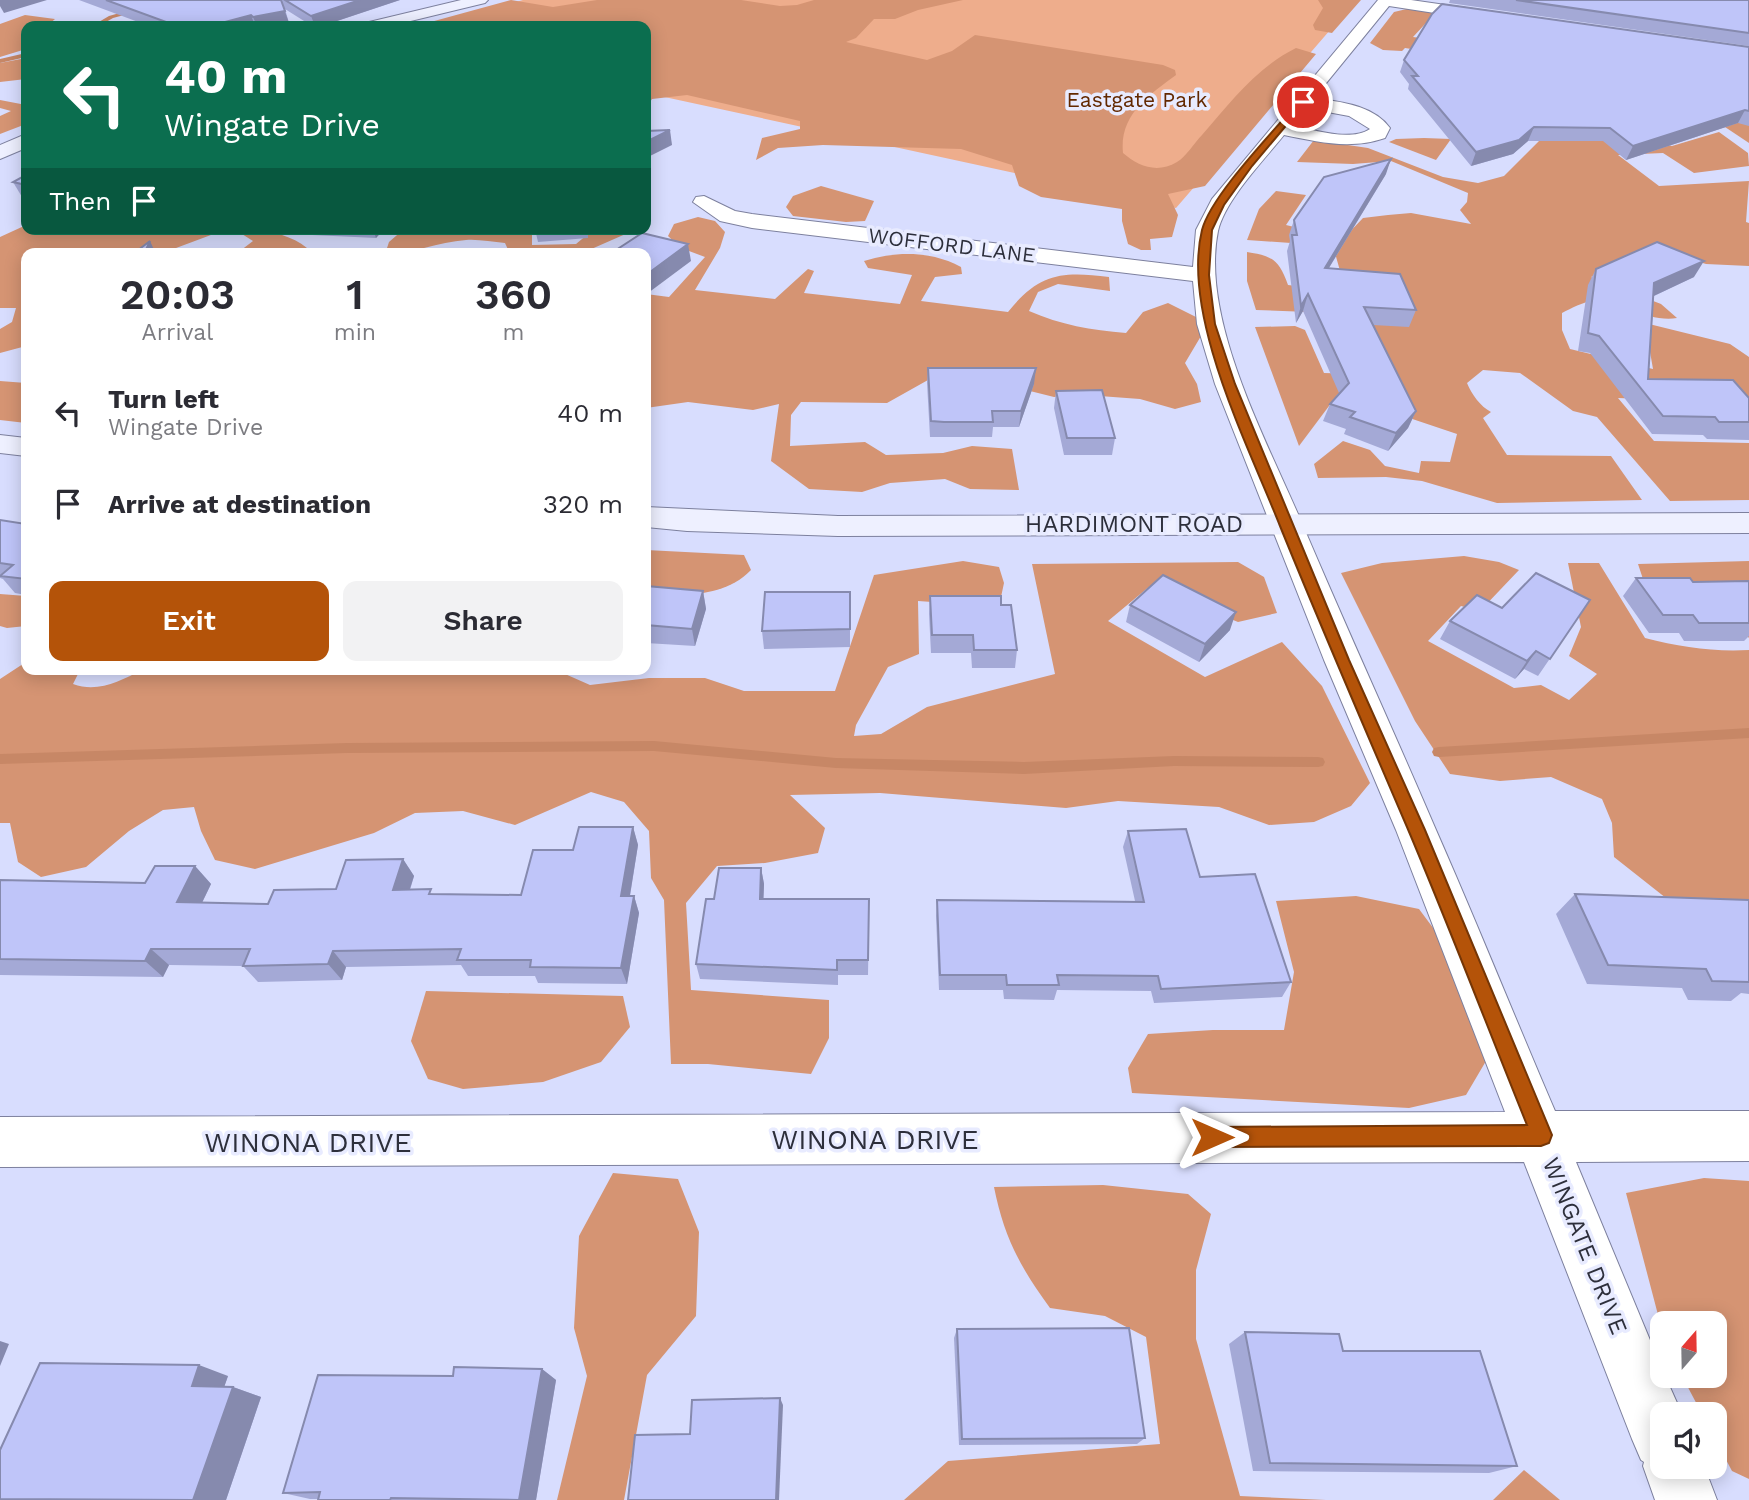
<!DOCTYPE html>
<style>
body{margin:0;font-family:"Work Sans",sans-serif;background:#f2f2f3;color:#2b2b33;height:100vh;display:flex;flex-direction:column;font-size:26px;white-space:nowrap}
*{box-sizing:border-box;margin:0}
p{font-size:23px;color:#7c7c81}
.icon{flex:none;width:38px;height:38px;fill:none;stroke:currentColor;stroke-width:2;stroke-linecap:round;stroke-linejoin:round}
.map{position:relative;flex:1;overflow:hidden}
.details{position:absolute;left:21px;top:248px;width:630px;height:427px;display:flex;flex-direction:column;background:#fff;border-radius:14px;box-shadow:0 4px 18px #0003}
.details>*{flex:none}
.hud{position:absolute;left:21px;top:21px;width:630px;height:214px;border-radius:14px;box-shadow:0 4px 18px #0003;background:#0b6e4f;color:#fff;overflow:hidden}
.needle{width:46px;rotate:20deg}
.buttons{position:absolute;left:1650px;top:1311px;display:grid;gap:14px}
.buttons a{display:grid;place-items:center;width:77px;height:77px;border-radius:14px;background:#fff;box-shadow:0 4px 18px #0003;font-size:35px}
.pin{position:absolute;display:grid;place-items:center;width:60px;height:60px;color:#fff;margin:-30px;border:4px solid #fff;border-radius:50%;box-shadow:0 2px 7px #0007}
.me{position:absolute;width:77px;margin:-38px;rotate:90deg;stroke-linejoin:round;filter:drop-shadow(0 0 5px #0008)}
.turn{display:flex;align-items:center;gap:24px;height:147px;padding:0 28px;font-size:32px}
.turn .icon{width:91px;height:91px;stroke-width:2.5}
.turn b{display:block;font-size:49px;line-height:60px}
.then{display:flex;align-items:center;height:66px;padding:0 28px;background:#0003;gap:14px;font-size:26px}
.eta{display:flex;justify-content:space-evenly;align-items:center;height:119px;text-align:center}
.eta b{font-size:42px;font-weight:600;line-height:49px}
.cta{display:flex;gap:14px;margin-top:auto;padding:14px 28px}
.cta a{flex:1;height:80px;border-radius:14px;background:#b45309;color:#fff;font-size:28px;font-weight:600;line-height:80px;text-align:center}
.cta a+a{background:#f2f2f3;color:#2b2b33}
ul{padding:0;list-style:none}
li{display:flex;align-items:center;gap:21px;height:91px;padding:0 28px}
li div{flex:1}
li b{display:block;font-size:26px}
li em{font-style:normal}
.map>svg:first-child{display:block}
</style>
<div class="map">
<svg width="1749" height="1500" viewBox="0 0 1749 1500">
<rect width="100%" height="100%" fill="#d8ddfe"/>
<polygon fill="#eead8c" points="523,0 1356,0 1176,208 646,93 646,26 429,26"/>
<g fill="#d59473">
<path d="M 511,0 L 553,7 L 597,0 L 741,0 L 780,6 L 797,5 L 814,0 L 963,0 L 918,10 L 895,19 L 874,19 L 856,38 L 846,42 L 927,60 L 952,51 L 975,35 L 1163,65 L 1175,70 L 1176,75 C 1149,95 1119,115 1123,153 C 1138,166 1157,174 1177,162 C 1186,157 1194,143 1202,135 C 1231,102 1256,68 1296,48 L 1316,54 L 1205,186 L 1168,194 L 1178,215 L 1172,237 L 1150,239 L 1151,250 L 1141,250 L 1128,244 L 1122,221 L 1122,209 L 1041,197 L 1019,186 L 1012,165 L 961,149 L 823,145 L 778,148 L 756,160 L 762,138 L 800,129 L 800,121 L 687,95 L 652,99 L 646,108 L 646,26 L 416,26 Z"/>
<polygon points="1318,0 1361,0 1332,33 1315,30 1313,25 1323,8"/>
<path d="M 1411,8 L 1435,12 L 1445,23 L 1426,23 L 1413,37 L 1487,47 L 1749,98 L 1749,143 L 1713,119 L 1658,143 L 1672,146 L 1719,132 L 1748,153 L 1749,166 L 1694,173 L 1663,153 L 1618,155 L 1659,186 L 1749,181 L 1746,222 L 1749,223 L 1749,266 L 1706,264 L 1680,256 L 1644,257 L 1591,277 L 1661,304 L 1677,318 C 1647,323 1620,299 1594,301 C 1582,302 1572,308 1562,313 L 1562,330 L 1570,349 L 1653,369 L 1645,323 L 1730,344 L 1749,357 L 1749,403 L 1618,398 L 1654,441 L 1749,443 L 1749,500 L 1670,501 L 1597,417 L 1573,411 L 1520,373 L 1483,370 L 1467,383 C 1472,395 1480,406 1491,412 L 1483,418 L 1507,455 L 1611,456 L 1642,500 L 1497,503 L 1422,481 L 1386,477 L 1318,478 L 1314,464 L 1343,441 L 1370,450 L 1385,466 L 1419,473 L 1421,461 L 1450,462 L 1457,434 L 1338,394 L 1299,446 L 1255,327 L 1295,326 L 1305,330 L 1324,373 L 1392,375 L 1360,314 L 1256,310 L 1247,281 L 1247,252 C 1273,256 1279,260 1288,285 L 1346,292 L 1333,246 L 1247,240 L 1259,209 L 1276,191 L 1306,195 L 1286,225 L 1343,239 L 1363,218 L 1388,215 L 1411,213 L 1471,224 L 1460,210 L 1467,202 L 1468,193 L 1391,161 L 1353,164 L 1297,162 L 1314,140 L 1368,148 L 1443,177 L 1478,183 L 1504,176 L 1539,141 L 1587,141 L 1588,133 L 1527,67 L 1405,48 L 1402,51 L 1383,50 L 1370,43 L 1394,12 Z"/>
<polygon points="25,15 55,19 47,26 26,26 26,49 0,57 0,24"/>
<polygon points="26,58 26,79 0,82 0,63"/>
<polygon points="0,100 26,105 26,124 0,134 0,116 11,111 0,108"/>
<polygon points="1424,138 1451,139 1436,160 1389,142 1396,139"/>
<polygon points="821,186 874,201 865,221 846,222 793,216 786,207 793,196"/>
<path d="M 698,217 L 715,221 L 725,232 L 720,248 L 695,290 L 775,299 L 808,269 L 814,271 L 804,293 L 900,304 L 912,275 L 868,268 L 864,261 C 897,251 931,251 961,267 L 962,274 L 935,277 L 921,301 L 1008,312 C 1039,273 1062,271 1109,277 L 1110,291 L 1058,284 L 1038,292 L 1029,311 C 1061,325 1091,330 1126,333 L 1143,312 L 1168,303 L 1196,317 L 1201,336 L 1185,363 L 1197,384 L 1201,402 L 1175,409 L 1140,399 L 1086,395 L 1054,397 L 1022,389 L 928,380 L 887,403 L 801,402 L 791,415 L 790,446 L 865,442 L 886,455 L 943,453 L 972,446 L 1012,449 L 1019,490 L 970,489 L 945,479 L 890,483 L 862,492 L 809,489 L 771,461 L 779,404 L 753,410 L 688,402 L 646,408 L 646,294 L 669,297 L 705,257 L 681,248 L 668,236 L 674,224 Z"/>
<polygon points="24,226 26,226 26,229 227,229 160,254 26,254 26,346 0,353 0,329 12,322 16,308 0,308 0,237"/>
<path d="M 234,229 C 259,229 287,232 307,248 L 306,254 L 236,254 L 253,241 Z"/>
<path d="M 404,229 L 532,229 L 532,245 L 576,244 L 594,229 L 637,229 L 580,254 L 510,254 L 505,243 C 492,242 478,239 466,240 C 438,242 412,254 385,254 L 389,242 Z"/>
<polygon points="0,381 26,383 26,423 0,420"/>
<path d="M 646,550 L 744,555 L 751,570 C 724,598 682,596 646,593 Z"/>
<path d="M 1464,556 L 1499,562 L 1519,570 L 1480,611 L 1461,606 L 1428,641 L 1514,688 L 1541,685 L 1569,700 L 1597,674 L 1569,656 L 1581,627 L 1568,563 L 1599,563 L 1645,638 C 1680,647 1713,652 1749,650 L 1749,910 L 1671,902 L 1614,857 L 1612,823 L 1602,799 L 1551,777 L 1500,781 L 1450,774 L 1415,721 L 1341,573 L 1382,563 Z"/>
<path d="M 963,561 L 999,567 L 1004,583 L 1001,597 L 975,605 L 918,601 L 919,654 L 888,667 L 856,725 L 854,736 L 881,734 L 927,707 L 1055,674 L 1032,564 L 1238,562 L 1264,577 L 1277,613 L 1238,622 L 1150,586 L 1108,621 L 1205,677 L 1282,642 L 1322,686 L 1370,783 L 1351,806 L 1314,822 L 1269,825 L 1219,807 L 1118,801 L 1066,808 L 880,793 L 790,795 L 825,828 L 818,853 L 765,863 L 717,866 L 686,903 L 691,990 L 829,1000 L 829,1038 L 811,1074 L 708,1064 L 671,1064 L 664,900 L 651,878 L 649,831 L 624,802 L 591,792 L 515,825 L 463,811 L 415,813 L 374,833 L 255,869 L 215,860 L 201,831 L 194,807 L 163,810 L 129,831 L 86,867 L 41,877 L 18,862 L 10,823 L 0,823 L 0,679 L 26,662 L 26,670 L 80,670 L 73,684 C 98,693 120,681 142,670 L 556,670 L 590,685 L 649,678 L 705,678 L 744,691 L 835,691 L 874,575 Z"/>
<polygon points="1749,561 1749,638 1711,593 1645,585 1638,564"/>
<polygon points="0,594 26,596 26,626 7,628 0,626"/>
<polygon points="1356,896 1419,909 1457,960 1486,1061 1466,1095 1409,1108 1132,1093 1128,1068 1148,1034 1213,1030 1284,1030 1294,972 1276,901"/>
<polygon points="426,991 623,996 630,1027 601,1062 543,1082 463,1089 428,1079 411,1041"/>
<polygon points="613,1173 678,1179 699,1232 696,1316 647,1375 624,1500 557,1500 587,1376 574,1328 579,1236"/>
<polygon points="1704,1178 1749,1181 1749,1479 1732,1471 1715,1439 1715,1414 1702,1414 1682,1376 1715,1376 1715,1323 1662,1323 1662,1330 1626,1193"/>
<path d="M 1103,1185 L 1188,1194 L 1211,1214 L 1196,1270 L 1196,1339 L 1240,1496 L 1326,1500 L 904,1500 L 948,1461 L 1160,1444 L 1146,1337 L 1105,1316 L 1050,1308 C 1020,1267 1004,1237 994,1187 Z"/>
<polygon points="1524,1470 1560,1500 1493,1500"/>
</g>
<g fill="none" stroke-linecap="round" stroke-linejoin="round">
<g fill="#c78766" fill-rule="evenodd">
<polygon points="137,8 139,11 113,18 99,26 92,26 109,16"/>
<polygon points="26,53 26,57 0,63 0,59"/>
<polygon points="1749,728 1749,738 1439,757 1434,756 1432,752 1434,748 1439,747"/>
<polygon points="654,741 836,758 1024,762 1174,756 1318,757 1323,758 1325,762 1323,766 1318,767 1174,766 1024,774 836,768 654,751 347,753 0,764 0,754 347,743"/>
</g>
<g stroke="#7d809e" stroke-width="2">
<path id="street" d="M 1378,0 L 1411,0 L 1487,11 L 1495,16 L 1487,21 L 1389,6 L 1314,98 C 1341,102 1373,105 1390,128 L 1385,138 C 1350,150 1319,142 1284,135 C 1264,160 1225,200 1218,231 C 1200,319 1267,441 1301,521 C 1345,625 1392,727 1436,830 C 1477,923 1515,1018 1555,1111 L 1749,1111 L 1749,1161 L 1576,1162 L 1662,1369 L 1662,1376 L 1665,1376 L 1682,1414 L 1662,1414 L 1662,1466 L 1704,1466 L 1717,1500 L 1655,1500 L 1643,1466 L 1644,1462 L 1641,1460 L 1632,1439 L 1524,1162 L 0,1167 L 0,1117 L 1505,1112 L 1396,830 L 1324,660 L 1215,384 L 1197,324 L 1193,281 L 752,228 L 720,221 L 693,202 L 696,197 L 704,196 L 735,211 L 752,214 L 1193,267 L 1196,230 L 1212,199 ZM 1306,108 L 1349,116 L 1370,129 C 1350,142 1314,130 1292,125 Z"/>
</g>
<g stroke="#7d809e" stroke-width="2">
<g id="secondary">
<polygon points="461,0 488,0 485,3 390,26 363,26 365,23"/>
<polygon points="26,134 26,148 0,159 0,145"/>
<polygon points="0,435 26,438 26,456 0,453"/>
<polygon points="646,507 838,516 1749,513 1749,533 838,536 687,531 646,527"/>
</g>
</g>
<use href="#street" fill="#fff" fill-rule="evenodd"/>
<use href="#secondary" fill="#eef0ff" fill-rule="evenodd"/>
</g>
<g fill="#a4a9d6">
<polygon points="79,0 400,0 322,26 312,26 285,9 289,23 274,26 149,26"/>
<polygon points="1450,0 1749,0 1749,46 1449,3"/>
<polygon points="1749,47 1749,126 1738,123 1626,160 1603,141 1528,141 1513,154 1471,166 1408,89 1409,84 1400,72 1404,60"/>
<polygon points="1386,174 1329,268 1416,310 1409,327 1373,325 1416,411 1408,428 1388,451 1344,434 1346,429 1323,421 1330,404 1339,393 1303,311 1296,323 1287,251 1290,241 1289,235 1294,220"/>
<polygon points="26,175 26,198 22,197 13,182"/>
<polygon points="289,229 384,229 376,238 291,234"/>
<polygon points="535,229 588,229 588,238 538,242"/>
<polygon points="1596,269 1694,277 1654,296 1648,379 1749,398 1749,440 1707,439 1703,435 1652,434 1590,353 1578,351 1588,285"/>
<polygon points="928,368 1034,384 1019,427 993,427 992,437 930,437 927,383"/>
<polygon points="1056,391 1115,438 1112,455 1064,455 1054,408"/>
<polygon points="0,520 26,524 26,595 15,593 3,579 0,578"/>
<polygon points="1636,578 1693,582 1749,581 1749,636 1744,641 1684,641 1679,633 1649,633 1623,596"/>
<polygon points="646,586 703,591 706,609 695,646 646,643"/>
<polygon points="850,592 850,647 764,649 762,631"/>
<polygon points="930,596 1001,605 1017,650 1015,668 972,668 971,653 931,653 929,614"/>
<polygon points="1590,600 1538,676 1524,669 1515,679 1440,639 1450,621 1502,608"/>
<polygon points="1130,605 1230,630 1199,662 1126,622"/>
<polygon points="633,827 638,845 630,896 634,896 639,913 627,984 538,983 535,976 468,976 461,965 346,967 342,980 258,982 243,966 169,965 163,977 0,975 0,880 145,883 195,866 211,884 202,903 268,904 336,889 403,859 414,876 410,890 434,894 521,895 573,850"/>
<polygon points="1128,831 1200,877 1291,982 1282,997 1154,1003 1151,991 1057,990 1054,1000 1004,999 1003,990 939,990 936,916 937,900 1135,901 1123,847"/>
<polygon points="761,868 764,884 763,899 869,915 868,975 838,975 838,985 700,979 696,964 714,899"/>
<polygon points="1575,894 1749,900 1749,994 1741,993 1731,1001 1688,1000 1682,988 1587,984 1556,914"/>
<polygon points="957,1329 1145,1438 1137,1444 959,1445 954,1338"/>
<polygon points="1245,1332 1343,1351 1517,1466 1489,1473 1253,1471 1229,1344"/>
<polygon points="542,1369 556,1380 536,1500 318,1500 318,1499 310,1499 283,1493 453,1376"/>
<polygon points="228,1376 224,1387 233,1387 261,1397 226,1500 0,1500 0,1450"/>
</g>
<g fill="#868aae">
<polygon points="0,0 47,0 4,13 0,6"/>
<polygon points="281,0 289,23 274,26 257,26 253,17"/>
<polygon points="360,0 400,0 322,26 315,26 311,16"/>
<polygon points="251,15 255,26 210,26"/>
<polygon points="1745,110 1738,123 1626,160 1633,146"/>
<polygon points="1534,127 1528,141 1513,154 1471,166 1476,152"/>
<polygon points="670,130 672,145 646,158 646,142"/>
<polygon points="1391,159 1386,174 1319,284 1325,268"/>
<polygon points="373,229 384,229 376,238"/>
<polygon points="150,241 156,254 144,254"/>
<polygon points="688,244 691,261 648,293 646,275"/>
<polygon points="1704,261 1694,277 1645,300 1654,283"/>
<polygon points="1308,294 1303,311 1296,323 1301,306"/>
<polygon points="1036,368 1034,384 1019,427 1021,411"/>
<polygon points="1416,411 1408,428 1388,451 1396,433"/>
<polygon points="703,591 706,609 695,646 692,629"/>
<polygon points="1236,612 1230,630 1199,662 1205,644"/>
<polygon points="1536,651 1524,669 1515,679 1527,661"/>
<polygon points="633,827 638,845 627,913 621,896"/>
<polygon points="403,859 414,876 404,907 393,890"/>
<polygon points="195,866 211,884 194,919 177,902"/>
<polygon points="761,868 764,884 763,915 760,899"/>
<polygon points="634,896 639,913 627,984 621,968"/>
<polygon points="151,949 169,965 163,977 145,961"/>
<polygon points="333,951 346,967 342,980 328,964"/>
<polygon points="0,1341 9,1344 0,1366"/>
<polygon points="199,1365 228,1376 221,1396 192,1386"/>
<polygon points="542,1369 556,1380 536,1500 519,1500"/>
<polygon points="233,1387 261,1397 226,1500 193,1500"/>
<polygon points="780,1398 783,1405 779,1500 776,1500"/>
</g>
<g fill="#bfc5f9" stroke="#868aae" stroke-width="2">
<polygon points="106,0 281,0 285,11 253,17 251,15 210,26 177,26"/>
<polygon points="285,0 360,0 311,16"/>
<polygon points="1516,0 1749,0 1749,33"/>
<polygon points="1442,4 1749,47 1749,111 1745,110 1633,146 1610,128 1534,127 1519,140 1476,152 1412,76 1418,76 1404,60 1432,14"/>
<polygon points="670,130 646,142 646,131"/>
<polygon points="1391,159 1325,268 1400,274 1416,310 1364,307 1416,411 1396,433 1350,417 1355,412 1330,404 1349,383 1308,294 1301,306 1292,235 1297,235 1294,220 1324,177"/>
<polygon points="26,175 26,185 13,182"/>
<polygon points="642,233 688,244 646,275 646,254 610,254"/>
<polygon points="150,241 144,254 133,254"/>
<polygon points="1657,242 1704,261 1654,283 1648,379 1733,380 1749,398 1749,422 1719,422 1715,417 1663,416 1599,336 1588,333 1596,269"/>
<polygon points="928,368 1036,368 1021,411 992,411 993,422 944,422 931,421"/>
<polygon points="1102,390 1115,438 1067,438 1056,391"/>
<polygon points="0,520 26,524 26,579 0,576 13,565 0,563"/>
<polygon points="1536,573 1590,600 1550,659 1536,651 1527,661 1450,621 1477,595 1502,608"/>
<polygon points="1163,575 1236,612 1205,644 1130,605"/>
<polygon points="1636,578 1690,578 1693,582 1749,581 1749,623 1699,623 1693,615 1663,615"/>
<polygon points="646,586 703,591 692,629 646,625"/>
<polygon points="765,592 850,592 850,629 762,631"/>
<polygon points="930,596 1001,596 1001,605 1011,605 1017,650 974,650 973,635 932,635"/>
<polygon points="579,827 633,827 621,896 634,896 621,968 530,967 531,960 457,960 461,949 333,951 328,964 243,966 250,949 151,949 145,961 0,959 0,880 145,883 155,866 195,866 177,902 268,904 274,890 336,889 346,860 403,859 393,890 431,889 429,894 521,895 533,850 573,850"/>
<polygon points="1186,829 1200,877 1255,874 1291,982 1161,989 1158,976 1057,975 1059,985 1007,985 1006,975 940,975 937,900 1144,902 1128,831"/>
<polygon points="719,868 761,868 760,899 869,899 868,960 837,960 837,970 696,964 706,899 714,899"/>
<polygon points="1575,894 1749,900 1749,982 1712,981 1706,969 1608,965"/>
<polygon points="1129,1328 1145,1438 962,1439 957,1329"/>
<polygon points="1245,1332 1339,1334 1343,1351 1480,1351 1517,1466 1270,1463"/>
<polygon points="40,1363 199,1365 192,1386 233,1387 193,1500 0,1499 0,1450"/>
<polygon points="454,1367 542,1369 519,1500 391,1498 390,1500 318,1500 320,1492 283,1493 318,1375 453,1376"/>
<polygon points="780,1398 776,1500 628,1500 635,1435 690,1434 692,1400"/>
</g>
<path fill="#b45309" stroke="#753606" stroke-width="2" d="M 1300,100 L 1306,102 L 1252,166 L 1224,205 L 1212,230 L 1209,275 L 1215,324 L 1235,384 L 1349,660 L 1425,830 L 1552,1135 L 1549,1143 L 1541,1146 L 1212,1147 L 1205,1144 L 1202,1137 L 1205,1130 L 1212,1127 L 1527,1125 C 1487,1026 1449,926 1407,827 C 1364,727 1321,627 1280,526 C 1249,447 1181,316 1202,230 C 1211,195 1275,130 1300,100 Z"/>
<g text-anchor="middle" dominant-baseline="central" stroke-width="7" stroke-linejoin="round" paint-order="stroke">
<g font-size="21" fill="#622800" stroke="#e8ebff">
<text x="1137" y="99">Eastgate Park</text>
</g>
<g font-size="21" fill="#2d2f3b" stroke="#e8ebff">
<text transform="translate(952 245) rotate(7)">WOFFORD LANE</text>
</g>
<g font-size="24" fill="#2d2f3b" stroke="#e8ebff">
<text x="1134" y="524">HARDIMONT ROAD</text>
<text transform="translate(1585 1246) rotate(68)">WINGATE DRIVE</text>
</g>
<g font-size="28" fill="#2d2f3b" stroke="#e8ebff">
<text x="875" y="1139">WINONA DRIVE</text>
<text x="308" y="1142">WINONA DRIVE</text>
</g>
</g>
</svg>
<div class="buttons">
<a><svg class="needle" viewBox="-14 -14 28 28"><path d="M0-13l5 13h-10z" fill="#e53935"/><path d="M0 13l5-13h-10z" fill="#7c7c81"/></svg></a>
<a><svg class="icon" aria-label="sound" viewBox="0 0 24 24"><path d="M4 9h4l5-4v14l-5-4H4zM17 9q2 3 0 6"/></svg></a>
</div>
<div class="pin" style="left:1303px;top:102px;background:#d93025"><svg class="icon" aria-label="arrive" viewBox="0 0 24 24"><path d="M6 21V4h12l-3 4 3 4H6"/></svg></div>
<svg class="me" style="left:1212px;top:1137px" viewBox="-20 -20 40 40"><path d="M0-17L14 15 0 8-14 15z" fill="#b45309" stroke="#fff" stroke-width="4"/></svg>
<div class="hud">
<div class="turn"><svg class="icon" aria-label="left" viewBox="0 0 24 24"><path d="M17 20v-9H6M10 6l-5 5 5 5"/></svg><div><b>40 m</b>Wingate Drive</div></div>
<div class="then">Then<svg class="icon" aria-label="arrive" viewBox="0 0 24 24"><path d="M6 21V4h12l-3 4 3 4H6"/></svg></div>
</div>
<section class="details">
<div class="eta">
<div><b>20:03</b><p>Arrival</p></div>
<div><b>1</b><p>min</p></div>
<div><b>360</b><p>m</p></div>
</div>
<ul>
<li><svg class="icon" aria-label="left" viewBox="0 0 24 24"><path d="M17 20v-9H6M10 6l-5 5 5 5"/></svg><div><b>Turn left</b><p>Wingate Drive</p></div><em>40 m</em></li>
<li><svg class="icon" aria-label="arrive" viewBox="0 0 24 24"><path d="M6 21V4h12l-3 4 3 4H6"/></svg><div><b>Arrive at destination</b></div><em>320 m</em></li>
</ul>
<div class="cta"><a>Exit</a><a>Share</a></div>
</section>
</div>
